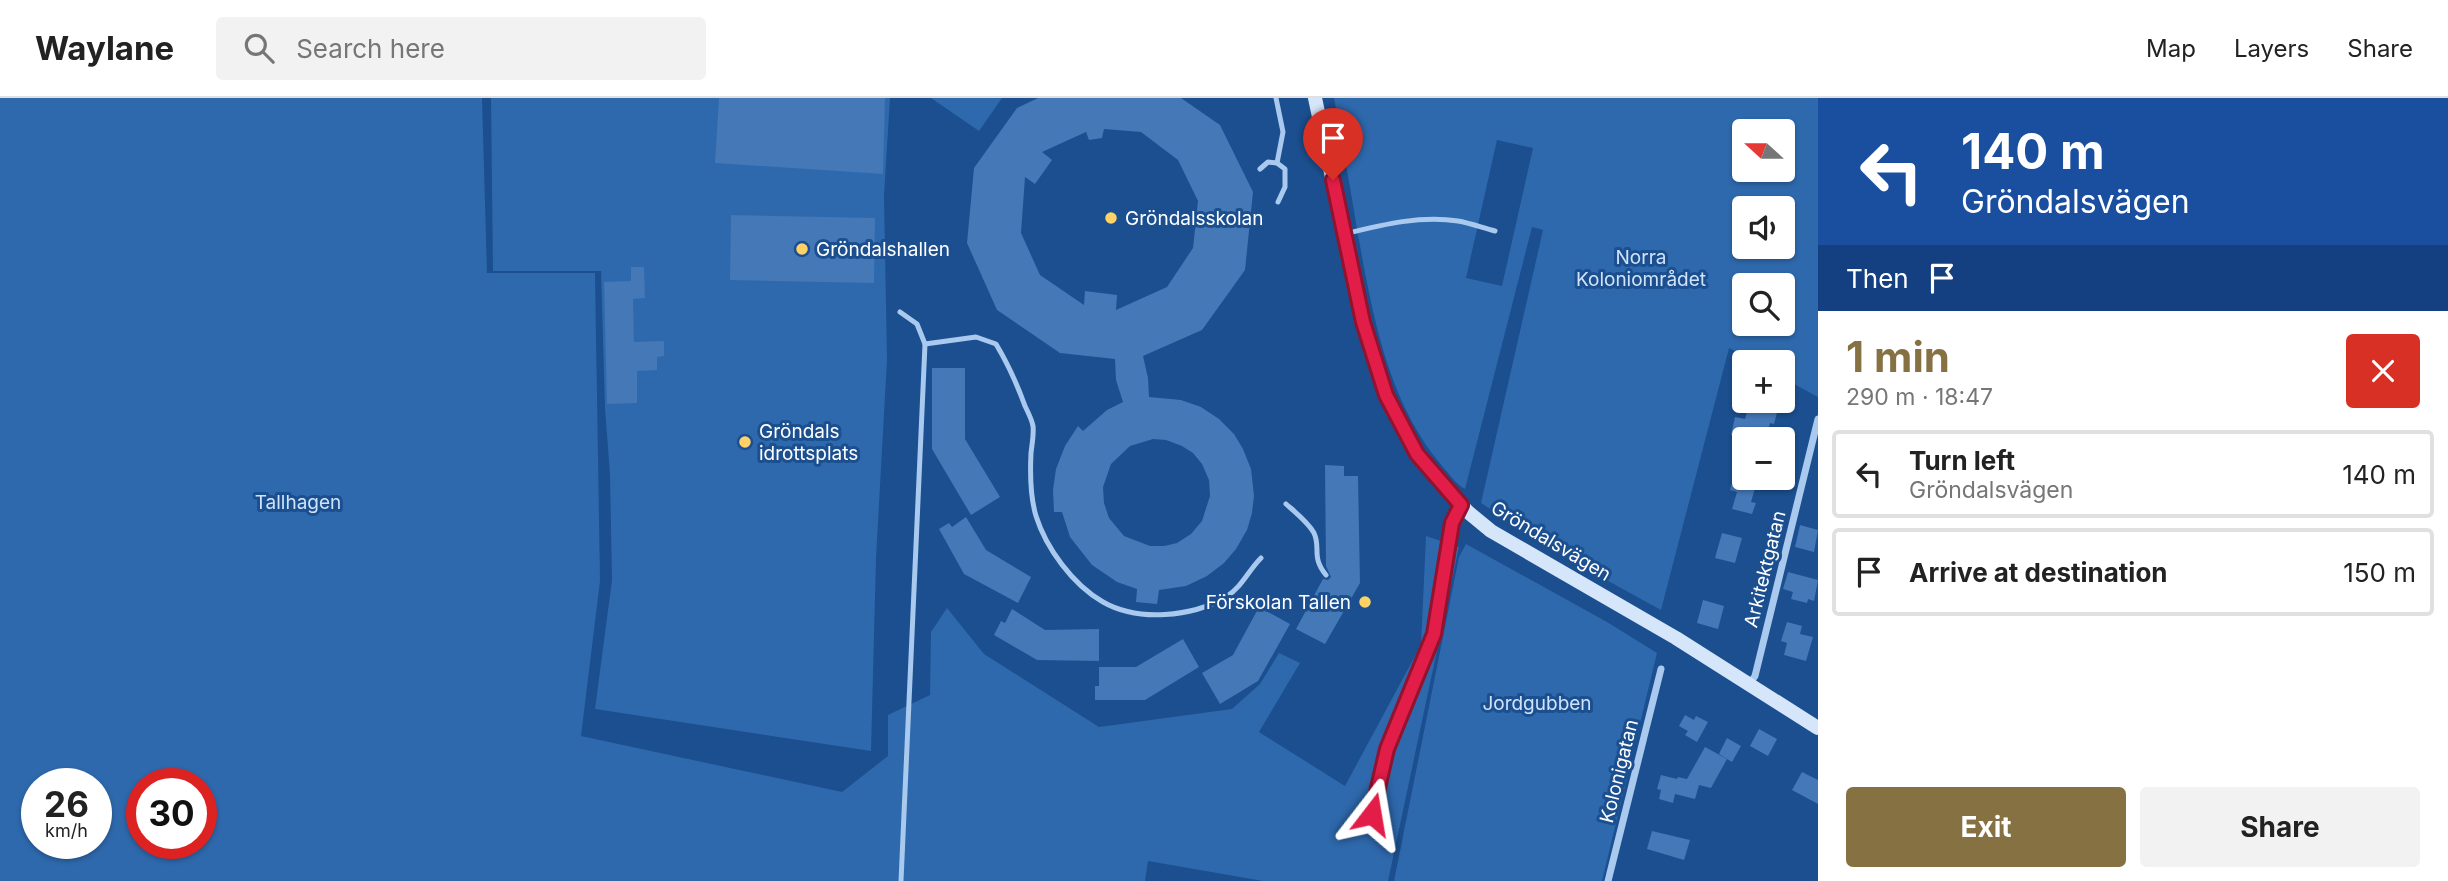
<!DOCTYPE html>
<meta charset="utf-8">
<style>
body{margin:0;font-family:Inter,sans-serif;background:#f2f2f2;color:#222;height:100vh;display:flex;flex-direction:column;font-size:26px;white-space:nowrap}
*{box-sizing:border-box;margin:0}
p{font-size:23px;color:#767676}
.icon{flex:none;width:38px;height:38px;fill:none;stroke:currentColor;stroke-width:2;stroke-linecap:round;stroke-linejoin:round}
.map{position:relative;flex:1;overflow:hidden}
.sheet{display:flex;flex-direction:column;background:#fff;width:630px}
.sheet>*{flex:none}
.top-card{background:#1a4fa0;color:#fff;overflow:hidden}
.needle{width:46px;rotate:291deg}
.controls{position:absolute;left:1732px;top:21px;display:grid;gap:14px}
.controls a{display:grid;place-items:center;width:63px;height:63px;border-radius:7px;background:#fff;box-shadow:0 2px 5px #0004;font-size:35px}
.speed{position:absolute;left:21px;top:670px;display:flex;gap:14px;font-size:35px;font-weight:700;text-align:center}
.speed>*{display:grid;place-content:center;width:91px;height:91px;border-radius:50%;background:#fff;box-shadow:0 2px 5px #0004;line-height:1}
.speed small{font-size:18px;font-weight:400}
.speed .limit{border:10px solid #d22;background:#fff;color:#111}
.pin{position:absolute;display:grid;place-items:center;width:60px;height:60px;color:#fff;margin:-72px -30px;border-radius:50% 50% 50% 0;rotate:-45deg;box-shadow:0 0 7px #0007}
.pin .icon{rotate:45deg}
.me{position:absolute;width:77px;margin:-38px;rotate:14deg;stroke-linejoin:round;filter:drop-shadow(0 0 5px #0008)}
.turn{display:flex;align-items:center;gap:24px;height:147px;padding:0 28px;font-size:32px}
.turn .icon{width:91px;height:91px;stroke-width:2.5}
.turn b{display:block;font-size:49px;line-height:60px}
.then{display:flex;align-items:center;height:66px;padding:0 28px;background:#0003;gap:14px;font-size:26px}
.round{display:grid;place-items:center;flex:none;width:74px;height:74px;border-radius:7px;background:#f2f2f2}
.overview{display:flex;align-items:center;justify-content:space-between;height:119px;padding:0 28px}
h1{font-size:42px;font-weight:700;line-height:52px;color:#857141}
.action{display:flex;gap:14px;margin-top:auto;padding:14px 28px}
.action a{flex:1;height:80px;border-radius:7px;background:#857141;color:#fff;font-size:28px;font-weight:700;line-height:80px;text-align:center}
.action a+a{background:#f2f2f2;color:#222}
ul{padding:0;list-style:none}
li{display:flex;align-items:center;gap:21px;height:88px;margin:0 14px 10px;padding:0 14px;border:4px solid #e0e0e0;border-radius:7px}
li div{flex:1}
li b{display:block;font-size:26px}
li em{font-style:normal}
header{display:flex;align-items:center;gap:42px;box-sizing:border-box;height:98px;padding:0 35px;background:#fff;border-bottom:2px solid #e0e0e0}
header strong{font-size:33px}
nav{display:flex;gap:38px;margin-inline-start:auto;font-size:24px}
.search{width:490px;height:63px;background:#f2f2f2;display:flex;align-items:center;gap:18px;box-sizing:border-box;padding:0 24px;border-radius:7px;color:#767676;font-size:26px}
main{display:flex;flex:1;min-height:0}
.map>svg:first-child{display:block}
</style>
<header>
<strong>Waylane</strong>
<div class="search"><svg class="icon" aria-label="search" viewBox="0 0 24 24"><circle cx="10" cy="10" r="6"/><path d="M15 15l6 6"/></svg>Search here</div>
<nav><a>Map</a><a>Layers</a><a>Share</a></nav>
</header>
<main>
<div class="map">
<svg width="1818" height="783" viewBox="0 0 1818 783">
<rect width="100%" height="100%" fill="#1b4f8f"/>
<g fill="#2e69ad" fill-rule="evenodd">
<path d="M 0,0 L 482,0 L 487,175 L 595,175 L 600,483 L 581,638 L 842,694 L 888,658 L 888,617 L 930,597 L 931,534 L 947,510 L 984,556 L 1099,629 L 1232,611 L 1260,586 L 1279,555 L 1300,565 L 1259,634 L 1345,688 L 1421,547 L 1426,438 L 1459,449 L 1388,783 L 1263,783 L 1148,763 L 1145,783 L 0,783 ZM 37,686 L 96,686 L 96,746 L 37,746 ZM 142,686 L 201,686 L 201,746 L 142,746 Z"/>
<polygon points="491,0 890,0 884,98 887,262 876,460 871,653 595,611 612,482 610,377 605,310 601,173 493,173"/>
<polygon points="931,0 1002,0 979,33"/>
<path d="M 1334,0 L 1818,0 L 1818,299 L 1783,280 L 1783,264 L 1756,264 L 1729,250 L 1661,512 L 1561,457 L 1481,405 L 1543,132 L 1532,129 L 1465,391 C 1456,386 1450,377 1443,369 C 1387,304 1372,214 1357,131 C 1350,88 1342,44 1334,0 ZM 1745,33 L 1783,33 L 1783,72 L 1745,72 ZM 1497,42 L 1533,50 L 1502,188 L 1466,180 ZM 1745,110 L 1783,110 L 1783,149 L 1745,149 ZM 1745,187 L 1783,187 L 1783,226 L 1745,226 Z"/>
<polygon points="1466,446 1607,524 1657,555 1602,783 1394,783 1459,459"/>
</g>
<g fill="#4478b7" fill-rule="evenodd">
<polygon points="719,0 885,0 883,76 715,65"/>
<path d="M 1038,0 L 1181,0 L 1220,27 L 1253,94 L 1245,172 L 1202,232 L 1143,258 L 1148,280 L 1149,299 L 1181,302 L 1201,309 L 1219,321 L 1234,336 L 1243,351 L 1251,371 L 1254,398 L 1252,415 L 1247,432 L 1236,451 L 1224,465 L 1207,478 L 1186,488 L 1159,492 L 1157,506 L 1136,504 L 1137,491 L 1117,484 L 1092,467 L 1070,439 L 1062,414 L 1054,414 L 1053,392 L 1056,371 L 1065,348 L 1078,328 L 1083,333 L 1107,312 L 1123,304 L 1116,282 L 1115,261 L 1060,255 L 997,212 L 967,145 L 974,70 L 1017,10 ZM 1104,31 L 1141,34 L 1178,62 L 1198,103 L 1193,150 L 1167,189 L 1116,212 L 1117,197 L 1085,193 L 1084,207 L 1040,177 L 1021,135 L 1025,79 L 1035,86 L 1052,62 L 1042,54 L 1086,34 L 1089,42 L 1102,40 ZM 1153,341 L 1166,342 L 1182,348 L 1193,355 L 1202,366 L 1209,382 L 1210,398 L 1202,423 L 1191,436 L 1177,445 L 1164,448 L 1150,448 L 1124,438 L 1109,420 L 1104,405 L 1103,389 L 1111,366 L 1130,348 Z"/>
<polygon points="731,117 875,120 874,185 730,182"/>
<polygon points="631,169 644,169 645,200 633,201 634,244 664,243 664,258 657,259 657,272 637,273 637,305 607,306 604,184 631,183"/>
<polygon points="932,270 965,270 965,341 1000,399 971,417 932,351"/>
<polygon points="1750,303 1780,303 1774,326 1770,325 1766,341 1746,341 1731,337 1735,319 1745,321"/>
<polygon points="1741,353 1745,354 1745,380 1758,380 1751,404 1756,405 1752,416 1732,411 1737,394 1730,392"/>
<polygon points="1325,367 1344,368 1344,378 1358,378 1360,485 1325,546 1296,531 1323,481 1328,482 1331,479 1326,468"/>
<polygon points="966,419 986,452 1031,479 1018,505 964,476 939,431 949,425 952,429"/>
<polygon points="1800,427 1818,432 1814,454 1795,449"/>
<polygon points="1722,435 1742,440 1735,465 1715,460"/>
<polygon points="1788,474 1818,482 1814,503 1808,501 1807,505 1791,501 1793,494 1783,491"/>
<polygon points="1703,502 1724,508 1718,531 1697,525"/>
<polygon points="1259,509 1290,526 1258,583 1220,606 1202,575 1233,557"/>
<polygon points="1012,511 1045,532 1099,531 1099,563 1037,562 994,537 1001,523 1005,525"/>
<polygon points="1787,524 1802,528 1800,536 1813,539 1806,563 1784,557 1787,545 1781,543"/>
<polygon points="1183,541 1199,569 1145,602 1095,602 1095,588 1099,588 1099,569 1136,569"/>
<polygon points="1685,617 1694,622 1696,618 1708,624 1697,644 1685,637 1688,633 1679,628"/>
<polygon points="1759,631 1777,641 1768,658 1750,648"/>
<polygon points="1727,640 1741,648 1732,664 1719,656"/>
<polygon points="1705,649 1727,661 1711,690 1699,687 1695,701 1675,696 1673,705 1659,701 1661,692 1657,691 1661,677 1677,681 1678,679 1687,681"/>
<polygon points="1802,674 1818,682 1818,706 1792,692"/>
<polygon points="1652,733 1690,742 1684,762 1647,751"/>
</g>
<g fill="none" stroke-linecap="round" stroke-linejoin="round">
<g stroke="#a9c9ee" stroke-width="5">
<polyline points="1276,0 1283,34 1277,65"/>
<polyline points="1260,71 1268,64 1277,65 1285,71 1285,89 1278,104"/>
<path d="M 1344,136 C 1381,127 1420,117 1458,123 C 1470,125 1483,130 1495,133"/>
<polyline points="900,214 917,226 925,246 901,783"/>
<path d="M 925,246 L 976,239 L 996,246 C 1008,266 1017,286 1025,308 C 1028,314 1032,322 1033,328 C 1034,336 1032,346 1031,355 C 1030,375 1030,398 1036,418 C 1046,450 1073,487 1103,504 C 1138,524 1192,519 1226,499 C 1242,489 1248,473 1261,460"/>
<path d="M 1286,406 C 1295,414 1308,424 1314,435 C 1321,450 1311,459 1326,477"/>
</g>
<g stroke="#a9c9ee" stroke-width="7">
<polyline points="1750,585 1755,578 1818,321"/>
<polyline points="1372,716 1387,651 1434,536 1452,425 1461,407"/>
<polyline points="1608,783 1661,571"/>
</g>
<polyline stroke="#d6e6fa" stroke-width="14" points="1315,0 1363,224 1386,297 1417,356 1468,414 1491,433 1676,540 1818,630"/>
</g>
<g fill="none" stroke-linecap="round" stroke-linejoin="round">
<g stroke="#92132f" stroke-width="18">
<polyline id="route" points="1333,82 1363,224 1386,297 1417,356 1461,407 1452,425 1434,536 1387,651 1372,716"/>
</g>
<use href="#route" stroke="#e11d48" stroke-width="12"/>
</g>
<g fill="#ffd166" stroke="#1b4f8f" stroke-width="2.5">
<circle cx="1111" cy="120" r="7"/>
<circle cx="802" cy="151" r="7"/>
<circle cx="745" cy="344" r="7"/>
<circle cx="1365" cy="504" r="7"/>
</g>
<g text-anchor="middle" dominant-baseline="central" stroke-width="6" stroke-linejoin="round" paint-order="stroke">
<g font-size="19" fill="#fff" stroke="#1b4f8f" text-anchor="start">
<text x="1125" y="120">Gröndalsskolan</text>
<text x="816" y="151">Gröndalshallen</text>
<text x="759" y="333">Gröndals<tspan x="759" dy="22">idrottsplats</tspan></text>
<text x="1351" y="504" text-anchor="end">Förskolan Tallen</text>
</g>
<g font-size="19" fill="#cfe3fa" stroke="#1b4f8f">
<text x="1641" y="159">Norra<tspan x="1641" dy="22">Koloniområdet</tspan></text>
<text x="298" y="404">Tallhagen</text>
<text x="1537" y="605">Jordgubben</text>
</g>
<g font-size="19" fill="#fff" stroke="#1b4f8f">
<text transform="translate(1551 443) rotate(31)">Gröndalsvägen</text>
<text transform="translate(1765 471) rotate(-76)">Arkitektgatan</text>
<text transform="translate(1619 673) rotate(-76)">Kolonigatan</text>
</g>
</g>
</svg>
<div class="controls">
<a><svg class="needle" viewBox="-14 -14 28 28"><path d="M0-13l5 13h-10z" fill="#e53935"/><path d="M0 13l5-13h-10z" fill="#767676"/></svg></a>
<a><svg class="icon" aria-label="sound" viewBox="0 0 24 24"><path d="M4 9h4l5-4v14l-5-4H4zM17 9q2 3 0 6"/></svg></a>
<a><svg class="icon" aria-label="search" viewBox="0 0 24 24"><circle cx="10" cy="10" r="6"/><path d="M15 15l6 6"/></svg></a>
<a>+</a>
<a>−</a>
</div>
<div class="speed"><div>26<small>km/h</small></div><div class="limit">30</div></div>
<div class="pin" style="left:1333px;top:82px;background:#d93025"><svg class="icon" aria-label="arrive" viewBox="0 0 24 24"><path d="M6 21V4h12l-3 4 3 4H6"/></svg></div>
<svg class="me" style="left:1372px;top:716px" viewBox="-20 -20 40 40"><path d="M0-17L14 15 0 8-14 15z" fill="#e11d48" stroke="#fff" stroke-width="4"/></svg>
</div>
<section class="sheet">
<div class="top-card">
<div class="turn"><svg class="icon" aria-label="left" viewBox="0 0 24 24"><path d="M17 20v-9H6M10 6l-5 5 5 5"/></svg><div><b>140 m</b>Gröndalsvägen</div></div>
<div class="then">Then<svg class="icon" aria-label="arrive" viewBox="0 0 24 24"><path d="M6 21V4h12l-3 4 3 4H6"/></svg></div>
</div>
<div class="overview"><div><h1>1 min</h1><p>290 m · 18:47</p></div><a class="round" style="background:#d93025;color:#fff"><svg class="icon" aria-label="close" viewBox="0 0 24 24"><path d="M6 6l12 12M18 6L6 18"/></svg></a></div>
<ul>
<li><svg class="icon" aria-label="left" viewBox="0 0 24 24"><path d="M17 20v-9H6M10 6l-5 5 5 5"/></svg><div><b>Turn left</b><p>Gröndalsvägen</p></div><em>140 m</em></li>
<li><svg class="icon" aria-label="arrive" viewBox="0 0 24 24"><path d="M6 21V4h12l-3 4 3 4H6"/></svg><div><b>Arrive at destination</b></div><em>150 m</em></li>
</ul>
<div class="action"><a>Exit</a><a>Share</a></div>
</section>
</main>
